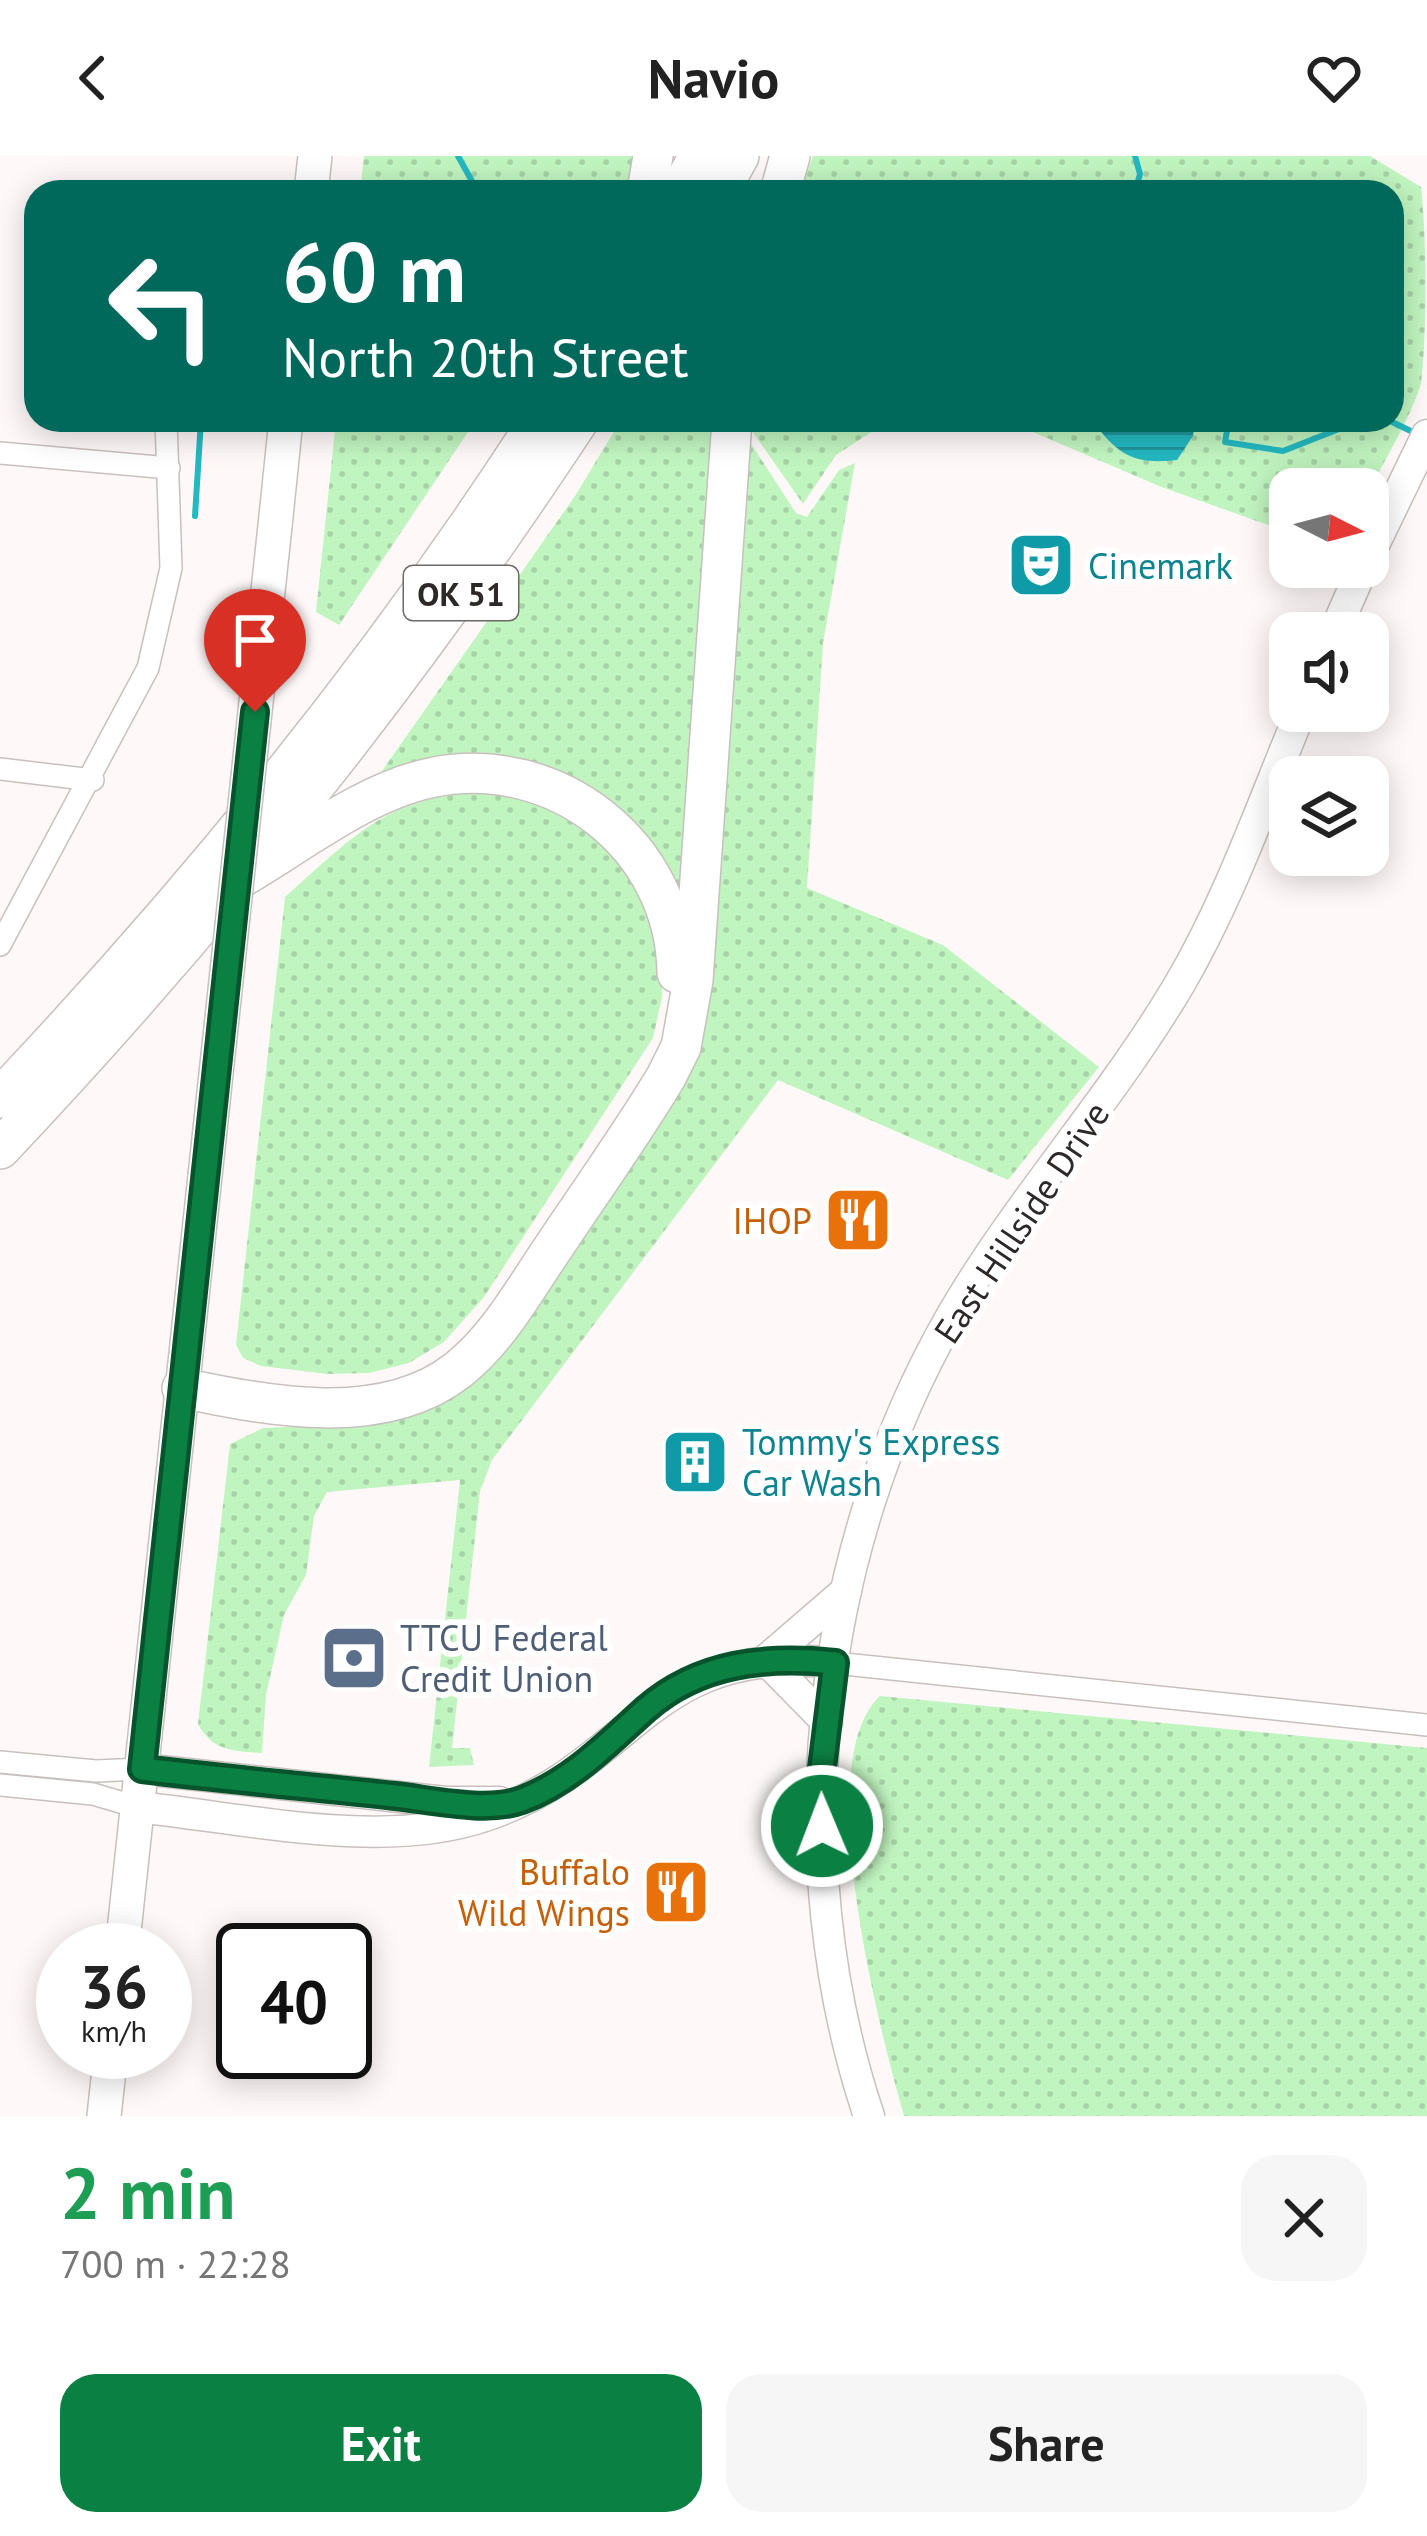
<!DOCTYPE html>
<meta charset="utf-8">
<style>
body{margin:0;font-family:"PT Sans",sans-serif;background:#f6f6f6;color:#222;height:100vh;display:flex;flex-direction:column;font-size:45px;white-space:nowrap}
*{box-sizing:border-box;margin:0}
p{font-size:39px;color:#767676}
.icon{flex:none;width:66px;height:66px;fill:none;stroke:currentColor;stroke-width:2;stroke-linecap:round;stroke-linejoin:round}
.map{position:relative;height:1960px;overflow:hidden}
.sheet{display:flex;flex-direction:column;background:#fff;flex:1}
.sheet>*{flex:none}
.top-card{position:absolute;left:24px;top:24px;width:1380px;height:252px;border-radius:36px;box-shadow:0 6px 30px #0003;background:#00695c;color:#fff;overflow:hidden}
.needle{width:78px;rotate:96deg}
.tools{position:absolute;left:1269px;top:312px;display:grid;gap:24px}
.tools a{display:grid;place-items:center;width:120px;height:120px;border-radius:24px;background:#fff;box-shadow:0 6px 30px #0003;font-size:60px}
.speed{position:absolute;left:36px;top:1767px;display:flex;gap:24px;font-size:60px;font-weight:700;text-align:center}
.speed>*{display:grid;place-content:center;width:156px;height:156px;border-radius:50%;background:#fff;box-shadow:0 6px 30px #0003;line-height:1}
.speed small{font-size:30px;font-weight:400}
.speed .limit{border:6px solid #111;border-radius:18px;background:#fff;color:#111}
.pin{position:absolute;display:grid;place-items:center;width:102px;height:102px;color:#fff;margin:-123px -51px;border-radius:50% 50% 50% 0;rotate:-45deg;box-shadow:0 0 12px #0007}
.pin .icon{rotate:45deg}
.me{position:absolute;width:132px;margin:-66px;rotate:359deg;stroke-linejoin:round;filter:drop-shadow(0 0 9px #0008)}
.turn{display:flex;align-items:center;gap:42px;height:252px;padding:0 60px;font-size:54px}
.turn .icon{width:156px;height:156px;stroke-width:2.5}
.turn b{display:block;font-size:84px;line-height:102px}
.round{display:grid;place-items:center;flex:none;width:126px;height:126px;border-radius:36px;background:#f6f6f6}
.summary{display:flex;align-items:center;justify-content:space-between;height:204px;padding:0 60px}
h1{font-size:72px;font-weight:700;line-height:90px;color:#1e9e55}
.cta{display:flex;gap:24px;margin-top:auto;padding:24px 60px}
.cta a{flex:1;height:138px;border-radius:36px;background:#0b8043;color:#fff;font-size:48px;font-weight:700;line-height:138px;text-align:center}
.cta a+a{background:#f6f6f6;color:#222}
header{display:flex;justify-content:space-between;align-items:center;height:156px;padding:0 60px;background:#fff;font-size:54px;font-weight:700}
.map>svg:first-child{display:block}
</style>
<header><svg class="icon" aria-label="back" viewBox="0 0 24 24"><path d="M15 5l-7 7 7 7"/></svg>Navio<svg class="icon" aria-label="heart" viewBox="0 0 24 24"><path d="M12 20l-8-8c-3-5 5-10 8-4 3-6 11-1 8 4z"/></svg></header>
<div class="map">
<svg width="1427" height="1960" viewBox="0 0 1427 1960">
<defs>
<pattern id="grass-dots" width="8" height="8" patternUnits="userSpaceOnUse" patternTransform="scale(3)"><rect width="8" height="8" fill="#c1f5c0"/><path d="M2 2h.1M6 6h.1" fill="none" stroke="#a6d2a5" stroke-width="1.8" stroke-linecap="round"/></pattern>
<pattern id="water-rules" width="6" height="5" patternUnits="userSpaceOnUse" patternTransform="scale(3)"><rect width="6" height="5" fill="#24b8c1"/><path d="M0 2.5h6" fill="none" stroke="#1f969d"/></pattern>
</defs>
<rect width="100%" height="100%" fill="#fef9f8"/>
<g fill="url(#grass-dots)">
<polygon points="364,0 636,0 628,36 360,36"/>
<path d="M 813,0 L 1370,0 L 1421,31 C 1427,84 1427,177 1421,228 C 1409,265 1385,302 1368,338 L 1368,333 L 1290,333 L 1290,377 L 1159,330 L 1005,264 L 1392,264 L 1392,36 L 800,36 Z"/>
<polygon points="336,264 476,264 339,469 316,456"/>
<polygon points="621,264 725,264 691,761 596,644 377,622 575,340"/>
<polygon points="752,264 890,264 836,299 803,348 750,272"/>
<path d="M 748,283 L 796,357 L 807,361 L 839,314 L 855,307 L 823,487 L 807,732 L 943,789 L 1099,911 L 1008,1024 L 778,924 L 492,1304 L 480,1335 L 452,1592 L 470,1592 L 474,1609 L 429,1611 L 460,1324 L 327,1336 L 314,1360 L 306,1419 L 284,1459 L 266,1539 L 262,1597 C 233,1595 212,1595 198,1568 L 230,1288 L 263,1272 L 387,1266 L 458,1231 L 676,938 Z"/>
<path d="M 510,633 L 608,680 L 663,783 L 662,841 L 653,882 L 484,1141 L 444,1186 L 409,1207 L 369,1217 L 327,1218 L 261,1210 L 243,1202 L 236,1189 L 285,741 C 371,664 390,640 510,633 Z"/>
<path d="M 880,1540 L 1427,1592 L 1427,1960 L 904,1960 C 880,1876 809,1605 880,1540 Z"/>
</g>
<path fill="url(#water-rules)" d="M 1100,264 L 1195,264 L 1195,265 L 1193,280 L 1177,304 C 1140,308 1122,303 1098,272 Z"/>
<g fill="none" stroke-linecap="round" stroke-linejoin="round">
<g stroke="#24b8c1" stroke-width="6">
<polyline points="458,0 478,36"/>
<polyline points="1135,36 1140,18 1135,0"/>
<polyline points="1229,264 1225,286 1283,295 1362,264"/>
<polyline points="1388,264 1417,278"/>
<polyline points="195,360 201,264"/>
</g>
<g stroke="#c8c0be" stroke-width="24">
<g id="street">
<polyline points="0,297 169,312"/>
<polyline points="0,613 93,624"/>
<polyline points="0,789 148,512 171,412 166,264"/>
<polyline points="835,1507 1427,1569"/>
<polyline points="0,1606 96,1615 142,1613"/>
<polyline points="0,1629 93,1638 137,1651"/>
</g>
</g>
<g stroke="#c8c0be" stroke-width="33">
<g id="secondary">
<polyline points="1368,401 1427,279"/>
<polyline points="1334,477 1363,411"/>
<polyline points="766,1504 846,1435"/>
<polyline points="766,1504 827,1566"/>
<polyline points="142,1613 446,1646 499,1646"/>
<path d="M 137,1651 C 244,1662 383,1695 485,1660 C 636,1609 648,1486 835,1507"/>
<path d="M 869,1960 C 782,1701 816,1395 952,1159 C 1019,1044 1111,944 1179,829 C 1229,744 1263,646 1301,555"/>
</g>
</g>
<g stroke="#c8c0be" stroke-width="36">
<g id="primary">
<polyline points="311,36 315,0"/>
<polyline points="275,370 286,264"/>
<polyline points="122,1794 205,1020"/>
<polyline points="104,1960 111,1896"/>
</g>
</g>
<g stroke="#c8c0be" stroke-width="42">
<g id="highway">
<polyline points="647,36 653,0"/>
<polyline points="679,36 699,0"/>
<polyline points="719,36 739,0"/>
<polyline points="780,36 790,0"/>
<path d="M 242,721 C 300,687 364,636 430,622 C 555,595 676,690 677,817"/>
<path d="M 0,942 C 198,733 383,506 539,264"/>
<path d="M 0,993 C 214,767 408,524 579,264"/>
<path d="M 182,1232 C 268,1250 383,1273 458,1214 C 497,1183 522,1138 549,1098 C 588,1039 630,981 666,921 L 681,891 L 693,824 L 732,264"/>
</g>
</g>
<use href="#street" stroke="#fff" stroke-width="21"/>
<use href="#secondary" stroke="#fff" stroke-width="30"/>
<use href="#primary" stroke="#fff" stroke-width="33"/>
<use href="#highway" stroke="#fff" stroke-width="39"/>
<g stroke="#c8c0be" stroke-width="36" stroke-linecap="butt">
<polyline id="primary-bridge" points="205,1020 275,370"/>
</g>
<use href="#primary-bridge" stroke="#fff" stroke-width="33"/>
</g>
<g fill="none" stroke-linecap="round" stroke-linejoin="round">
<g stroke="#07532c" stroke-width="30">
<path id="route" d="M 255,556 L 142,1613 C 226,1623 311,1631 395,1640 C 432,1644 487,1657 522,1644 C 572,1625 608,1587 646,1553 C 700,1506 767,1500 835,1507 L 820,1628 L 822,1670"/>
</g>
<use href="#route" stroke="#0b8043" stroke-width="21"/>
</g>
<defs>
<g id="theatre-square" transform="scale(3.45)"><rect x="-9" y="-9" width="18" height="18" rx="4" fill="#0f9aa8" stroke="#fff"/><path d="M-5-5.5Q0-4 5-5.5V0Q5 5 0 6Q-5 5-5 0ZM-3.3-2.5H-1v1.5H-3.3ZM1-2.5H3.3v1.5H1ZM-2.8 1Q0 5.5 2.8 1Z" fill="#fff"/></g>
<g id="restaurant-square" transform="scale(3.45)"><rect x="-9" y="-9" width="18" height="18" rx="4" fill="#e8710a" stroke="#fff"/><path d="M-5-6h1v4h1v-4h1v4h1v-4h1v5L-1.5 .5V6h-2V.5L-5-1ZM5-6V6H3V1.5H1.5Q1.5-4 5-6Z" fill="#fff"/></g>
<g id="building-square" transform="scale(3.45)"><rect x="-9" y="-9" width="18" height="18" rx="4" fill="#0f9aa8" stroke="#fff"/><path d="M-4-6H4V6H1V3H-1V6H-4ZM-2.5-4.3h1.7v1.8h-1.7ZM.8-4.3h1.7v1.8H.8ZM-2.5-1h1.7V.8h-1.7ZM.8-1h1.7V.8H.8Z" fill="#fff"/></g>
<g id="bank-square" transform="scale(3.45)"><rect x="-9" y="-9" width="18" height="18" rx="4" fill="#5c6f8a" stroke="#fff"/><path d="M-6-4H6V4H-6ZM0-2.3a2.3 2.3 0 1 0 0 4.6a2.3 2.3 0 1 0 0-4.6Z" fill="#fff"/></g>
</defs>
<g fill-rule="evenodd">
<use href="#theatre-square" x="1041" y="409"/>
<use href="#restaurant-square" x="858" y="1064"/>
<use href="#building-square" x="695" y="1306"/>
<use href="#bank-square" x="354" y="1502"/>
<use href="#restaurant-square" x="676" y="1736"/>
</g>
<g text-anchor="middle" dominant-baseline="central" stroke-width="12" stroke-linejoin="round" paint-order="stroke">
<rect fill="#fff" stroke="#6b6968" stroke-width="3" x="404" y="410" width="114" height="54" rx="9"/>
<g font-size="33" font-weight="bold" fill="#2c2928">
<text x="461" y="437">OK 51</text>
</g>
<g font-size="36" fill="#0d838f" stroke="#fff" text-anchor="start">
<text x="1088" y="409">Cinemark</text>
<text x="742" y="1285">Tommy's Express<tspan x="742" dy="41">Car Wash</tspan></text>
</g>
<g font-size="36" fill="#c56008" stroke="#fff" text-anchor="end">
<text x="812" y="1064">IHOP</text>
<text x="630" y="1715">Buffalo<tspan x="630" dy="41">Wild Wings</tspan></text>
</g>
<g font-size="36" fill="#2c2928" stroke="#fff">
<text transform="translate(1021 1066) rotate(-56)">East Hillside Drive</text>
</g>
<g font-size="36" fill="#4e5e75" stroke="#fff" text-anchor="start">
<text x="400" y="1481">TTCU Federal<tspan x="400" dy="41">Credit Union</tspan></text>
</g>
</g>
</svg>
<div class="tools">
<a><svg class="needle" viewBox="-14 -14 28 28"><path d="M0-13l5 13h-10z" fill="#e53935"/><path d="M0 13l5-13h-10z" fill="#767676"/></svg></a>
<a><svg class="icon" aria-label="sound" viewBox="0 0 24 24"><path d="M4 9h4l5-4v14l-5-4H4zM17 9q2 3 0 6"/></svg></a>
<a><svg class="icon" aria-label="layers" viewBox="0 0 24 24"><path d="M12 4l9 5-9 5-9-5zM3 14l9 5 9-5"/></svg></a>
</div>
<div class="speed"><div>36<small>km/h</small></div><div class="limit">40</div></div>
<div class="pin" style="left:255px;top:556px;background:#d93025"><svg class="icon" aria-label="arrive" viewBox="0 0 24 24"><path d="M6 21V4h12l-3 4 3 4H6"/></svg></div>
<svg class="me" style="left:822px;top:1670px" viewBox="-20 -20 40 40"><circle r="17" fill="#0b8043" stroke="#fff" stroke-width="3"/><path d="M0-11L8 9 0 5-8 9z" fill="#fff"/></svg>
<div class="top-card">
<div class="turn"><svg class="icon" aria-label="left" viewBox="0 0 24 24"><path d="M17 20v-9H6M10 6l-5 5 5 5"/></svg><div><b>60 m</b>North 20th Street</div></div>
</div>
</div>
<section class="sheet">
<div class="summary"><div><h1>2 min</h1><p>700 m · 22:28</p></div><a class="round"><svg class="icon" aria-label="close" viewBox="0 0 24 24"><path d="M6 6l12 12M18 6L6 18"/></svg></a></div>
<div class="cta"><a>Exit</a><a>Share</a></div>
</section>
